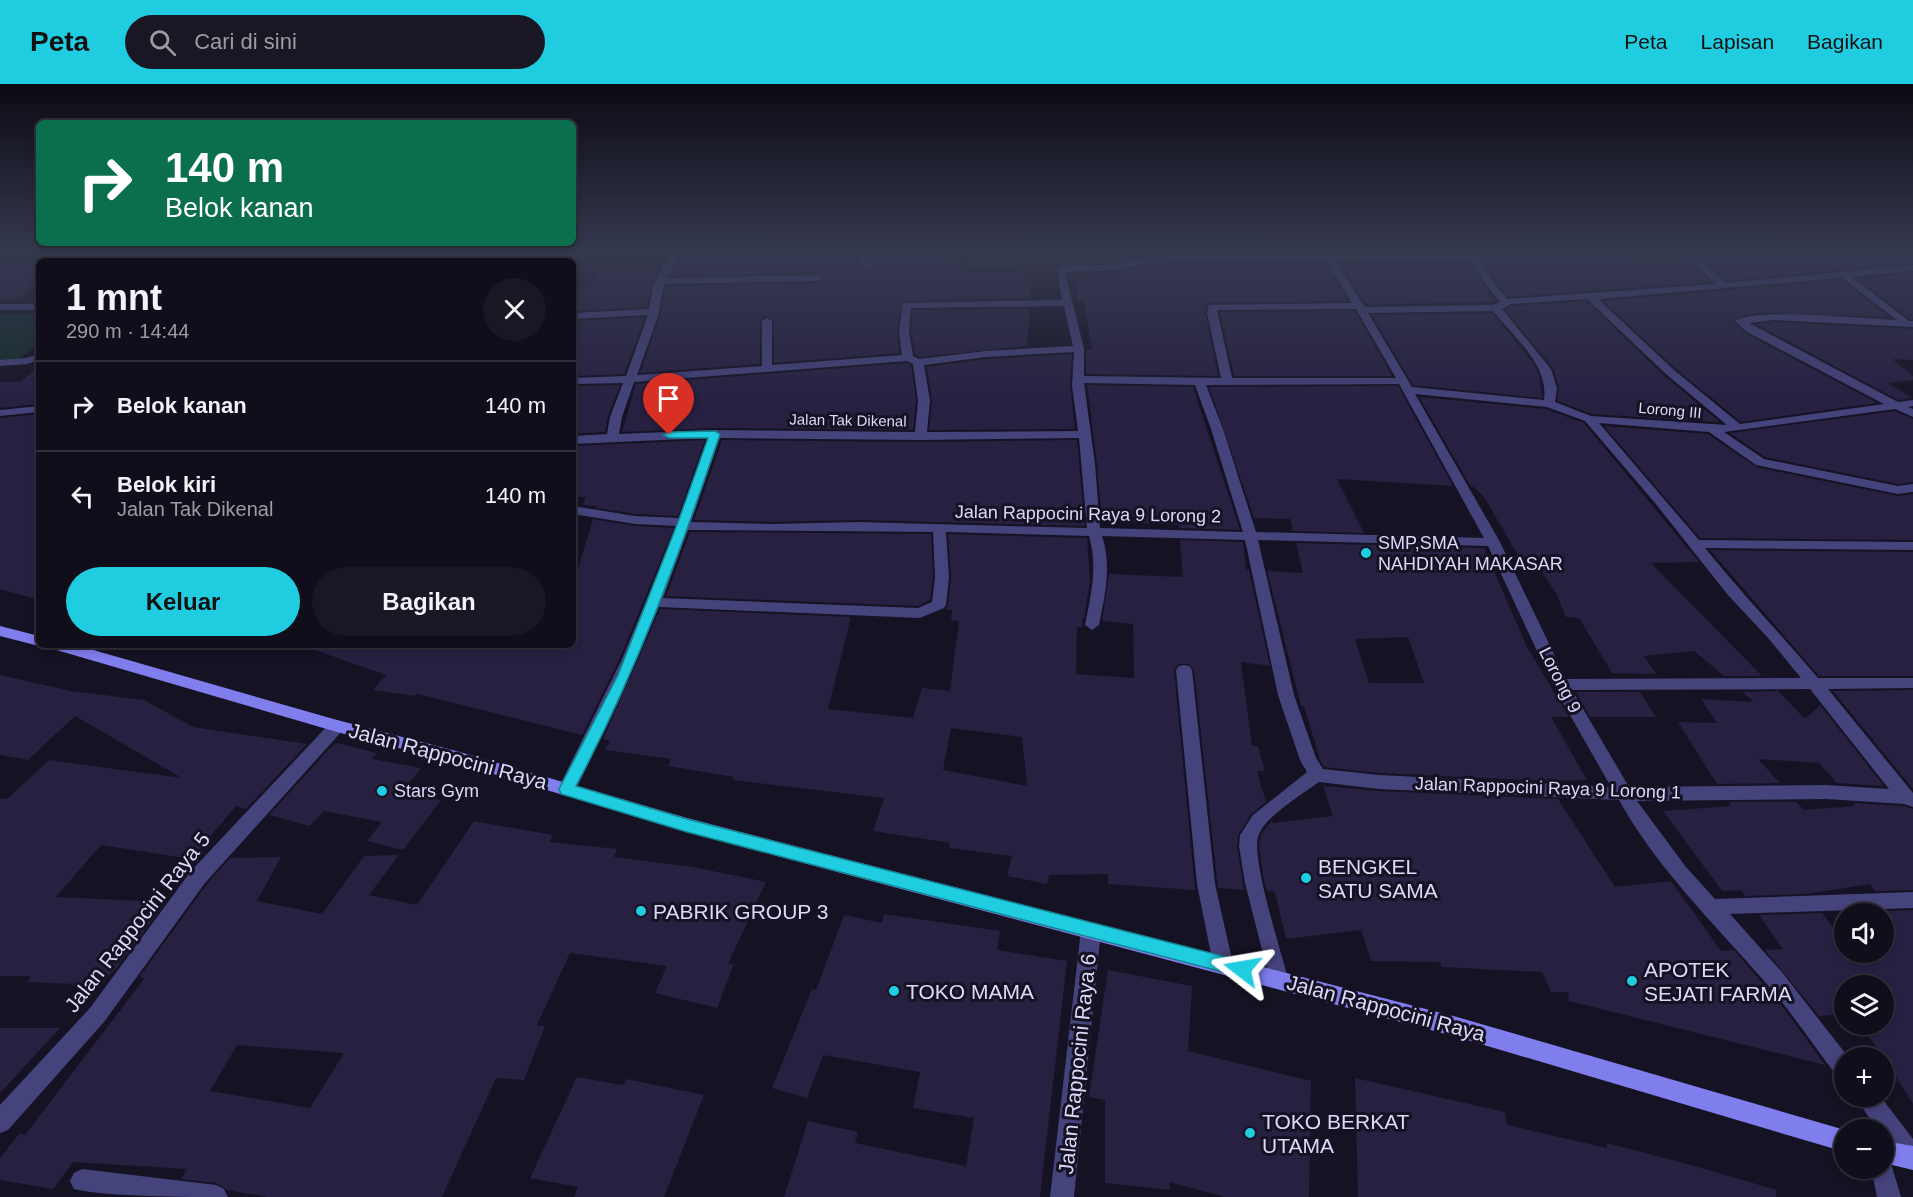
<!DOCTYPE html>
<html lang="id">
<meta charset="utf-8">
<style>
body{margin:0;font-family:Helvetica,sans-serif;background:#191723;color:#f1f3f6;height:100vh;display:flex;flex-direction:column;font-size:22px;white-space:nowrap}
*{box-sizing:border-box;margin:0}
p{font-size:20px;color:#9c9ca2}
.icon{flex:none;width:33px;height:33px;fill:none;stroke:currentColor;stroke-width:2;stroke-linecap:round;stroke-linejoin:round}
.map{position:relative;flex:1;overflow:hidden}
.side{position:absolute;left:36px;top:174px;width:540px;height:390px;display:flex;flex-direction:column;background:#100e1a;border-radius:9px;box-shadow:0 3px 9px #0003,0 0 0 2px #302e39}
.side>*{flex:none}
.guide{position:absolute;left:36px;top:36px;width:540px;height:126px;border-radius:9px;box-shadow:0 3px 9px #0003,0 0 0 2px #302e39;background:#0b6e4f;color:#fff;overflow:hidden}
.tools{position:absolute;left:1834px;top:819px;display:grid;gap:12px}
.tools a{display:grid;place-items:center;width:60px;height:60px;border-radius:50%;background:#100e1a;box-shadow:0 3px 9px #0003,0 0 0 2px #302e39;font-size:30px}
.pin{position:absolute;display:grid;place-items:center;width:51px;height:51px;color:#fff;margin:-62px -26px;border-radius:50% 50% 50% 0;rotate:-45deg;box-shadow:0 0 6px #0007}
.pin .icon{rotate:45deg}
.me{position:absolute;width:66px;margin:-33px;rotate:284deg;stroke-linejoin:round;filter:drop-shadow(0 0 4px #0008)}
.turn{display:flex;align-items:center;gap:21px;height:126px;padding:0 30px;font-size:27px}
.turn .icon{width:78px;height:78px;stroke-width:2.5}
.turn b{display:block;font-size:42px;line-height:51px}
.round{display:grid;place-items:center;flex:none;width:63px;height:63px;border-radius:32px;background:#191723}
.headline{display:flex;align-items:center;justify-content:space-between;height:102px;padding:0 30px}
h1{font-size:36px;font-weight:700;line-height:45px}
.primary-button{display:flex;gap:12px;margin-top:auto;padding:12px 30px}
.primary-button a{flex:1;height:69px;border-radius:36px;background:#1fcce0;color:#111;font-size:24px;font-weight:700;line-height:69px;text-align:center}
.primary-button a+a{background:#191723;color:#f1f3f6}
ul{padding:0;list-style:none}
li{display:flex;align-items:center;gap:18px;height:90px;padding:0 30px;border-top:2px solid #302e39}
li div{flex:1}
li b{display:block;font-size:22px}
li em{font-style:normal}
header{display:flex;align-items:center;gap:36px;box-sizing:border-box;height:84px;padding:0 30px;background:#1fcce0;color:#111}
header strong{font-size:28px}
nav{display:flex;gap:33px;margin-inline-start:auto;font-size:21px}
.search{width:420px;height:54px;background:#191723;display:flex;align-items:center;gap:15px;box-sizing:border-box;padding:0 21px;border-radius:33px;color:#9c9ca2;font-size:22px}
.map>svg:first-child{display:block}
</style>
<header>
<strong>Peta</strong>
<div class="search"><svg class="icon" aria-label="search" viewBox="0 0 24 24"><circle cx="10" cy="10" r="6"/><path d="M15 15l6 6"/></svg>Cari di sini</div>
<nav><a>Peta</a><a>Lapisan</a><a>Bagikan</a></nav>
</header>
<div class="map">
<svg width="1913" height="1113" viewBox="0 0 1913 1113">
<rect width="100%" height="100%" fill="#151223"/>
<g fill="#162c2b">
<polygon points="962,169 1147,169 1107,178 1035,178 1012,182 969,182"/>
<polygon points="0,230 39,230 39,259 17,276 0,277"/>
</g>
<g fill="#272041" fill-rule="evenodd">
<polygon points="683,169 861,169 858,183 864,187 872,182 874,169 936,169 936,172 947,171 952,175 956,173 963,190 1022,189 1023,196 1032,196 1030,214 903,217 897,248 899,269 774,279 774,237 766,232 760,237 760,280 640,289 660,233 666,202 819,199 826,195 819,189 671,192"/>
<polygon points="1486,169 1630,174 1632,177 1687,176 1711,198 1508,213 1494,195 1485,178 1491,179"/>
<polygon points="1699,169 1913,169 1913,179 1727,197"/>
<polygon points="1230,177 1326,180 1348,217 1208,219 1205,228 1218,292 1086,290 1086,266 1092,266 1084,217 1077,217 1077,191 1120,193 1120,187 1137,184 1161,184 1159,181"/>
<polygon points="1440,177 1471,178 1481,198 1496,217 1366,221 1340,180"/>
<polygon points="22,178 39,178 39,196 17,215 0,216 0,181"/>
<polygon points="658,187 651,202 647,223 573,227 573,206 590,205 596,189"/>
<polygon points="1913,189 1913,235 1910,235 1858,195"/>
<polygon points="1841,196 1890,233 1764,229 1745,231 1733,237 1746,250 1877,319 1741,338 1675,284 1603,217"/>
<polygon points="1586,217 1664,292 1720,338 1592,330 1557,317 1559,303 1553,284 1505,226 1512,222"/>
<polygon points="1030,225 1027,262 919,273 915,270 911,248 913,226"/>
<polygon points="1355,227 1392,292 1234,292 1220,228"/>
<polygon points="1492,229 1534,280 1539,292 1542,314 1413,301 1372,231"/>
<polygon points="645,233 624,290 573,292 573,237"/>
<polygon points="1774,238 1913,245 1913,276 1892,275 1913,292 1913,296 1888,299 1912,314 1898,316 1756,240"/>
<polygon points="1072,270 1070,301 1075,345 929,346 932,317 927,283 986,275"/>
<polygon points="907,279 911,281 916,317 913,346 715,344 622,348 636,300"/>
<polygon points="39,281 39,320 0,324 0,298 21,298"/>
<polygon points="620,301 608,332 605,348 573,350 573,302"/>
<polygon points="1087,301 1193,303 1240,446 1179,444 1179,441 1102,437 1097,380"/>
<polygon points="1398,302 1453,402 1337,395 1364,449 1293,447 1290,435 1254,434 1209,303"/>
<polygon points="1419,313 1546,325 1584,339 1699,478 1651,479 1762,592 1724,592 1694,567 1644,572 1656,590 1612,589 1579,534 1566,533 1556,509 1538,482 1525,483 1484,413 1474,403 1471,403"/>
<polygon points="1895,327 1913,335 1913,398 1898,400 1765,373 1730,349"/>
<polygon points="39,330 39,516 0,505 0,334"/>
<polygon points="1604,342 1708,350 1756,383 1898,412 1913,410 1913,456 1700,454"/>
<polygon points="705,356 678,432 635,430 596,424 597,422 583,421 586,413 573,413 573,362"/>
<polygon points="722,356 921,358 1077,356 1085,442 858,436 773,438 694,436"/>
<polygon points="593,435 635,442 674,444 620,574 582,651 417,610 415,612 373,606 386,591 309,564 310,561 573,561 573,501"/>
<polygon points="690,448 931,450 933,493 930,516 918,522 666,512"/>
<path d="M 948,450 L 1087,454 L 1090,496 L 1084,535 L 1082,534 L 1083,543 L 1077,543 L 1076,590 L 1134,594 L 1133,540 L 1102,537 L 1109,490 L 1183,493 L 1180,456 L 1243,458 L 1246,485 L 1249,486 L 1270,582 L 1241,578 L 1252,662 L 1258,662 L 1265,687 L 1257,687 L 1266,718 L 1251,730 L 1238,751 L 1237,762 L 1244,806 L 1218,804 L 1194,586 L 1189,580 L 1179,580 L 1174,586 L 1195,806 L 1108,800 L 1108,790 L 1049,791 L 1047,800 L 1007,792 L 1012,772 L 949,764 L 950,759 L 873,747 L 884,714 L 733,696 L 734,693 L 668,682 L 671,675 L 605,666 L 610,657 L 603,655 L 660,525 L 851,533 L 828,625 L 913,634 L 922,604 L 950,607 L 959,537 L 951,536 L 952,526 L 945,526 L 948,521 L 951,493 ZM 951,644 L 1022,653 L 1027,702 L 943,686 Z"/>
<path d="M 1296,459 L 1484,464 L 1527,563 L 1569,633 L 1551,633 L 1587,696 L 1546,697 L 1379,689 L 1324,683 L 1320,676 L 1304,622 L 1301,622 L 1267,487 L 1303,489 ZM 1408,553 L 1424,599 L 1369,599 L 1355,555 Z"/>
<polygon points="1710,466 1913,468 1913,592 1819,592"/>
<polygon points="0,591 71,607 144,616 193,643 307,660 246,725 236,722 191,775 101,761 56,813 166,818 118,882 100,901 27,898 31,892 0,892 0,715 7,715 49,676 182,694 75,632 28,676 0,671"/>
<polygon points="1913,606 1913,705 1833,607"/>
<polygon points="1778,607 1805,635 1820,621 1884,702 1837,699 1819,679 1758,675 1780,699 1717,700 1678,638 1717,639 1701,615 1754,618 1742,608"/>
<polygon points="1576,608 1640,608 1656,633 1590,633"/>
<polygon points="337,659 377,669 372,675 421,684 402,708 441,716 403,766 367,757 382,738 324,727 310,742 269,731 330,664"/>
<polygon points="1323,702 1379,707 1558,715 1615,803 1671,797 1721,867 1734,866 1782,922 1825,981 1569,917 1568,908 1551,908 1542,888 1442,883 1440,878 1371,877 1361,846 1286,855 1275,808 1267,807 1264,797 1259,761 1261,751 1272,736 1273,739 1333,732"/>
<polygon points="1729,718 1796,718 1804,726 1855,722 1853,719 1904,722 1913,725 1913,806 1875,807 1870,800 1806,810 1745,812 1741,806 1722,807 1663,727 1731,722"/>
<path d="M 474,737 L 553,751 L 549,758 L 617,765 L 614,773 L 693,783 L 766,798 L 728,880 L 734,880 L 717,924 L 655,909 L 667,882 L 570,869 L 537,941 L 545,942 L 524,996 L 496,994 L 442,1113 L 268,1113 L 227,1106 L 216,1099 L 181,1095 L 187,1085 L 73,1078 L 53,1105 L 0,1096 L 0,1074 L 19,1050 L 25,1051 L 144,895 L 140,892 L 207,800 L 230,774 L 281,773 L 257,817 L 322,830 L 364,772 L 399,771 L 369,811 L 417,821 ZM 237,961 L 344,969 L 310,1024 L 210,1007 Z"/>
<polygon points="1913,826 1913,1020 1884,974 1860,940 1884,940 1884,902 1845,902 1845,930 1819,932 1765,866 1783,865 1759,831 1822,829 1845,859 1845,868 1884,868 1884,827"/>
<polygon points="884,830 1000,847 997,866 1067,877 1040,1113 784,1113 808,1037 858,1048 855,1059 966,1082 974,1034 913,1024 920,988 823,971 807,1014 772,1004 812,905 816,906 844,831 882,839"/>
<polygon points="1108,886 1192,902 1188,967 1311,997 1309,1113 1225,1113 1169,1098 1170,1106 1105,1099 1105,1016 1089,1013"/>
<polygon points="0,944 60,944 0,1009"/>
<polygon points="577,993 623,1001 626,995 704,1011 664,1113 574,1113 578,1103 530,1094"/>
<polygon points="1355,994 1505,1028 1507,1041 1607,1064 1607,1059 1691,1081 1777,1106 1776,1113 1358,1113"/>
</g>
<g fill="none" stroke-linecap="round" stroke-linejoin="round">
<g fill="#45437c" fill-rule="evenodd">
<polygon points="161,169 171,169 163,177 152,177"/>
<polygon points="264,169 274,169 266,177 256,177"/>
<polygon points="442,169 451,169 448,177 438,177"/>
<path d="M 670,169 L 679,169 L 667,194 L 819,191 L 824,194 L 819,197 L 664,200 L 658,232 L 637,291 L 762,282 L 762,237 L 767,234 L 772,237 L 772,281 L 902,271 L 899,248 L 903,219 L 1062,216 L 1057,185 L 1068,181 L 1104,181 L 1153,173 L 1230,169 L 1478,169 L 1492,196 L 1507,215 L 1716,200 L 1683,169 L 1693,169 L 1726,199 L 1913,181 L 1913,187 L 1852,193 L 1909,237 L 1913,237 L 1913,243 L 1774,236 L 1749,239 L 1898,318 L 1913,316 L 1913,322 L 1908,323 L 1913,325 L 1913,333 L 1895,325 L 1724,348 L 1764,375 L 1898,402 L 1913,400 L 1913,408 L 1898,410 L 1756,381 L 1709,348 L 1599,339 L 1699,456 L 1913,458 L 1913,466 L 1705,464 C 1741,509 1781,550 1818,594 L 1913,594 L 1913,604 L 1828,605 L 1913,709 L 1913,723 L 1904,720 L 1826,715 L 1637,717 L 1686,783 L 1715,815 L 1913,808 L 1913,824 L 1730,830 L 1781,887 L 1849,974 L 1845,974 L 1845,995 L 1837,992 C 1813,961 1791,927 1765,898 C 1714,839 1657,785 1619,716 L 1379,705 L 1319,698 C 1303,710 1267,731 1259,750 C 1249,770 1282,869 1288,895 L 1285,901 L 1278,904 L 1271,901 L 1245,799 L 1239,762 L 1240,751 L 1253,731 L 1307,688 L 1300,676 L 1278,611 L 1245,456 L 1102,452 C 1112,482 1105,511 1099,541 L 1092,546 L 1085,541 C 1091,511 1098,482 1089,452 L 946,448 L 949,493 L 946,521 L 944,524 L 920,534 L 659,523 L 618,619 L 576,705 L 573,710 L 567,712 L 561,710 L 558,705 L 622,575 L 677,442 L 635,440 L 573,430 L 573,422 L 635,432 L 680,434 L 708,354 L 573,360 L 573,352 L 607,350 L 610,333 L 623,299 L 573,300 L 573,294 L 626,292 L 648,231 L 573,235 L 573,229 L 649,225 L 653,202 ZM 1230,175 L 1325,175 L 1352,219 L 1209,221 L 1207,228 L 1221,294 L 1084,292 L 1084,265 L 1065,188 L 1104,187 L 1153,179 ZM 1334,175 L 1472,175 L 1483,197 L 1500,218 L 1494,221 L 1365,223 ZM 1842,194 L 1897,236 C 1867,235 1754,223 1735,237 L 1747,248 L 1884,320 L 1740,340 L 1674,286 L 1598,215 ZM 1587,215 L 1666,290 L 1727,341 L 1591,332 L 1555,318 L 1557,304 L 1551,285 L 1502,225 L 1511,220 ZM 1064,222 L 1073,262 L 986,267 L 919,275 L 913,272 L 909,248 L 911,224 ZM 1356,225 L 1396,294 L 1232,294 L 1217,226 ZM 1493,227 C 1514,253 1549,281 1544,316 L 1412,303 L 1368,229 ZM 1074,268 L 1072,301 L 1078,347 L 927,348 L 930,317 L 924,281 L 986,273 ZM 907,277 L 913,280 L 918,317 L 915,348 L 715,346 L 619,350 L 622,333 L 634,298 ZM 1084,299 L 1195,301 L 1211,345 L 1243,448 L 1100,444 L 1095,380 ZM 1399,300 L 1484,454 L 1256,448 L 1223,345 L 1206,301 ZM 1415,310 L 1547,323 L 1585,337 L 1655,419 L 1728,511 L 1769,555 L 1801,594 L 1566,595 L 1500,458 ZM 720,354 L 921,356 L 1079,354 L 1087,444 L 858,438 L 773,440 L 691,438 ZM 688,446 L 933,448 L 935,493 L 932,518 L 918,524 L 663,514 ZM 1258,456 L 1488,462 L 1553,601 L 1611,703 L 1379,691 L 1323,685 L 1316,674 L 1294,611 ZM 1810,605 L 1889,705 L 1826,701 L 1629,703 L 1572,606 Z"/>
<polygon points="863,169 872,169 870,182 865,185 860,182"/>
<polygon points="948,169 956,169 956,170 952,173"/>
<polygon points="1581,169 1630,169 1626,172 1585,172"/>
<rect x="0" y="220" width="39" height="6"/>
<polygon points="39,270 39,276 27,280 0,282 0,276 26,274"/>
<polygon points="39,322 39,328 0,332 0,326"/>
<polygon points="1184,581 1189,582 1192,586 1215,800 1233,880 1230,886 1223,889 1216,886 1213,880 1197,800 1176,586 1179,582"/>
<polygon points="337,636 343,638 345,642 343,646 205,799 104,938 8,1046 0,1049 0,1021 90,924 191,787 331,638"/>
<polygon points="1091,838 1098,840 1101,846 1074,1113 1050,1113 1081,846 1084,840"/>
<path d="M 1855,1012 L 1880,1012 L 1913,1055 L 1913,1086 C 1900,1080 1884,1060 1884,1046 L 1877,1046 Z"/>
<polygon points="1884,1073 1890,1076 1901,1113 1877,1113 1871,1084 1884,1084"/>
<path d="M 82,1085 L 216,1101 L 224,1105 L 228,1113 C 188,1113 108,1113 74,1105 L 70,1097 L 74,1089 Z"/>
</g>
<g fill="#807ded" fill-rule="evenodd">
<polygon points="0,542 39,552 39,561 43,561 39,562 0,552"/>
<polygon points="50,561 76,561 337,636 460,668 687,734 1457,933 1845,1046 1845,1068 1457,953 687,748 460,680 337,648 53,565"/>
<polygon points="1884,1057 1913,1062 1913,1086 1884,1079"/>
</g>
</g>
<linearGradient id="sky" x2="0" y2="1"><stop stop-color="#0c0a13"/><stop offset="0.52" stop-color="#353950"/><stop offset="1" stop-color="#353950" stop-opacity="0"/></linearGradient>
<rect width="1913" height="325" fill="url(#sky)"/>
<path fill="#1fcce0" stroke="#148592" stroke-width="1.5" d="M 715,347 L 720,350 C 679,472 636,589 576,702 L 687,735 L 1242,877 L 1248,879 L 1251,885 L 1248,891 L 1242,893 L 687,748 L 561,710 L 559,705 L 618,591 L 678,438 L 708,354 L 669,354 L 663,351 L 669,348 Z"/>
<g fill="#1fcce0" stroke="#151223" stroke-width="2">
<circle cx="1366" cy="469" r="6"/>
<circle cx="382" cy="707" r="6"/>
<circle cx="1306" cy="794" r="6"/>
<circle cx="641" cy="827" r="6"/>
<circle cx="1632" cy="897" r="6"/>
<circle cx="894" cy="907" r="6"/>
<circle cx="1250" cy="1049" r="6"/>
</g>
<g text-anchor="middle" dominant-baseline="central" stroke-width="6" stroke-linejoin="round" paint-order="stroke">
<g font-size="15" fill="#ddd9fa" stroke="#151223">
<text transform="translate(1670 326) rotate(5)">Lorong III</text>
<text transform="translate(848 336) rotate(1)">Jalan Tak Dikenal</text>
</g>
<g font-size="18" fill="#ddd9fa" stroke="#151223">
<text transform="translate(1088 430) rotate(1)">Jalan Rappocini Raya 9 Lorong 2</text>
<text transform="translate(1560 596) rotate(63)">Lorong 9</text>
<text transform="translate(1548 704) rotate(2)">Jalan Rappocini Raya 9 Lorong 1</text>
</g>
<g font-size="18" fill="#ddd9fa" stroke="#151223" text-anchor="start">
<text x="1378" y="459">SMP,SMA<tspan x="1378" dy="21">NAHDIYAH MAKASAR</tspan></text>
<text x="394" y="707">Stars Gym</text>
</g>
<g font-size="21" fill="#ddd9fa" stroke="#151223">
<text transform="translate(448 672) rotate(15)">Jalan Rappocini Raya</text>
<text transform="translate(137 838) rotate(-52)">Jalan Rappocini Raya 5</text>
<text transform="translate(1386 924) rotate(15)">Jalan Rappocini Raya</text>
<text transform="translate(1077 980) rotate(-84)">Jalan Rappocini Raya 6</text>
</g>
<g font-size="21" fill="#ddd9fa" stroke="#151223" text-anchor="start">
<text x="1318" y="782">BENGKEL<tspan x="1318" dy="24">SATU SAMA</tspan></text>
<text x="653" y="827">PABRIK GROUP 3</text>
<text x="1644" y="885">APOTEK<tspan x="1644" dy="24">SEJATI FARMA</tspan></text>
<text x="906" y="907">TOKO MAMA</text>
<text x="1262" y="1037">TOKO BERKAT<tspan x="1262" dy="24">UTAMA</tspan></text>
</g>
</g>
</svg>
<div class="tools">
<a><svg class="icon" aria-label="sound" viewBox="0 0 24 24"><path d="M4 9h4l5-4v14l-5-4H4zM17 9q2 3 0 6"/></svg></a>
<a><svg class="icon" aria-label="layers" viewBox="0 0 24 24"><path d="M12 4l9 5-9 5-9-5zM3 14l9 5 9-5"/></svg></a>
<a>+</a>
<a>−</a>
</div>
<div class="pin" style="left:669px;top:351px;background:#d93025"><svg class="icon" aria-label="arrive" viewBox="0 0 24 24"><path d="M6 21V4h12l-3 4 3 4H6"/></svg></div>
<svg class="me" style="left:1242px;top:885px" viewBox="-20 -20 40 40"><path d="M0-17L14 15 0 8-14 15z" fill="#1fcce0" stroke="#fff" stroke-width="4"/></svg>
<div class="guide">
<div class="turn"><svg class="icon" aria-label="right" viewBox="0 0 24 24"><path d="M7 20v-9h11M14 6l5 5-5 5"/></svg><div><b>140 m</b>Belok kanan</div></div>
</div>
<section class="side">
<div class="headline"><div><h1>1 mnt</h1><p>290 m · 14:44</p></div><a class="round"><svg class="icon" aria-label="close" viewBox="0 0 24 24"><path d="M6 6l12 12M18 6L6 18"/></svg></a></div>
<ul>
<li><svg class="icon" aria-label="right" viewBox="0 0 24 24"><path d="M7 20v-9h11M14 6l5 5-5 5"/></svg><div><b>Belok kanan</b></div><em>140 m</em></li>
<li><svg class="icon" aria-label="left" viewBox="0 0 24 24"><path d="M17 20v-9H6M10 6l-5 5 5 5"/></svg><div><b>Belok kiri</b><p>Jalan Tak Dikenal</p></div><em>140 m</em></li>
</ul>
<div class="primary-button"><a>Keluar</a><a>Bagikan</a></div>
</section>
</div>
